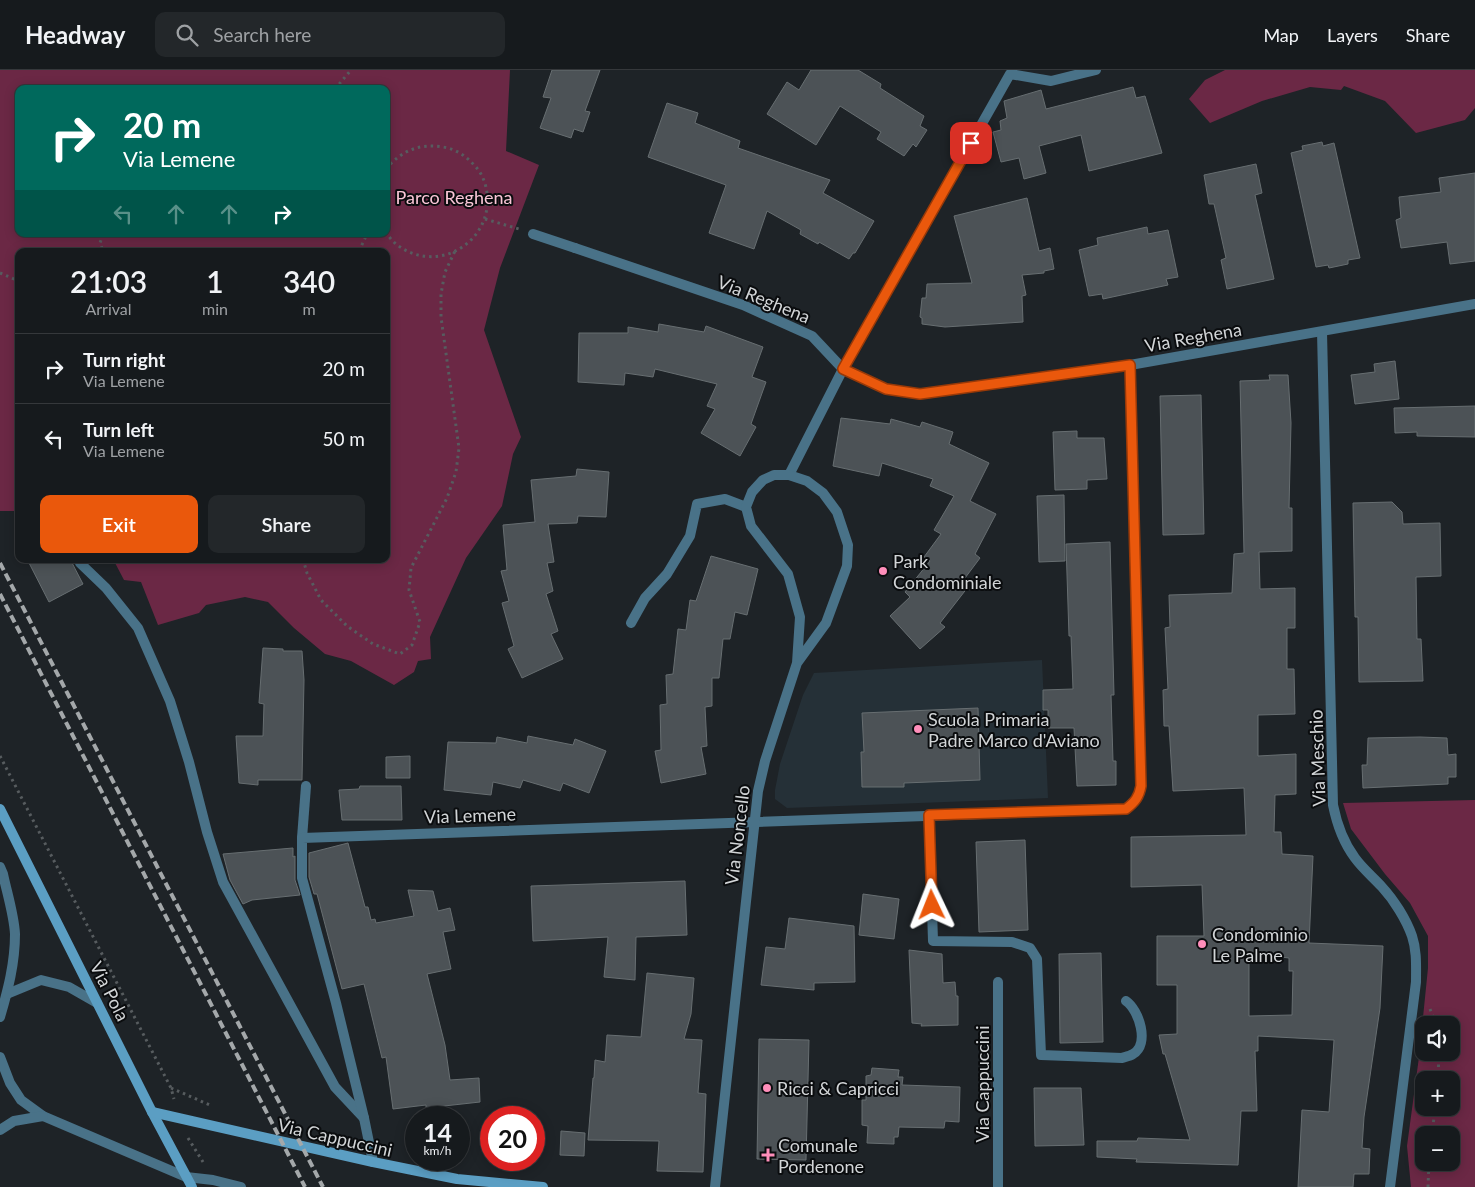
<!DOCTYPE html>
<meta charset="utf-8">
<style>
body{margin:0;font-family:Lato,sans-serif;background:#23272a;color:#f1f3f6;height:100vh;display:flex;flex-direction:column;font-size:19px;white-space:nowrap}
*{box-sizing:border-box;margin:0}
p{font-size:16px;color:#9ea1a4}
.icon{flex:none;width:28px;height:28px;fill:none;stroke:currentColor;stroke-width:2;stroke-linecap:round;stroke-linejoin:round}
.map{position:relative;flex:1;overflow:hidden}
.drawer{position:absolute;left:15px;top:178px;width:375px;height:315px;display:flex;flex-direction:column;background:#161a1d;border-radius:10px;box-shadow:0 2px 12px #0003,0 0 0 1px #35383b}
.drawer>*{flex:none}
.hud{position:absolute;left:15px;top:15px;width:375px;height:152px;border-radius:10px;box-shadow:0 2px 12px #0003,0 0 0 1px #35383b;background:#00695c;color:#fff;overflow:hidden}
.buttons{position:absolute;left:1415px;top:946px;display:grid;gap:10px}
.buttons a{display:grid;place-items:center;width:45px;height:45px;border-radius:10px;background:#161a1d;box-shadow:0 2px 12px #0003,0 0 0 1px #35383b;font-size:25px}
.speed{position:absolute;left:405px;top:1036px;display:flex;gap:10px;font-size:25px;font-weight:700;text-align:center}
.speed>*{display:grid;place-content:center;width:65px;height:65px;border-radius:50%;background:#161a1d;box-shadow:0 2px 12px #0003,0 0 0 1px #35383b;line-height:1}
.speed small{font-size:12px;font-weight:400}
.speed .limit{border:8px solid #d22;background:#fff;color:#111}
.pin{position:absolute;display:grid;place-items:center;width:42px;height:42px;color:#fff;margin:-21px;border-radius:10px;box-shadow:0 2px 8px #0006}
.me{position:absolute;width:55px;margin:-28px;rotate:358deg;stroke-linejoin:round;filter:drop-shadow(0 0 4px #0008)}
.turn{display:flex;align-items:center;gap:18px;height:105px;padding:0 25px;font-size:22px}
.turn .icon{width:65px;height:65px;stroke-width:2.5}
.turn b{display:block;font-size:35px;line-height:42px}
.lanes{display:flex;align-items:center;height:48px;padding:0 25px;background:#0003;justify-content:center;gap:25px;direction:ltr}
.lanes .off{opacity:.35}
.eta{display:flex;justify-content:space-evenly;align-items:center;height:85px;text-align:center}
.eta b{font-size:30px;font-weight:600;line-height:35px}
.button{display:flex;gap:10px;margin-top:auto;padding:10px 25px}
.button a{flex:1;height:58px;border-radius:10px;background:#ea580c;color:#fff;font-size:20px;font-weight:600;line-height:58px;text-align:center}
.button a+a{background:#23272a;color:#f1f3f6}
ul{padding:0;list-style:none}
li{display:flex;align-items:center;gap:15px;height:70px;padding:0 25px;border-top:1px solid #35383b}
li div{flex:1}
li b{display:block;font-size:19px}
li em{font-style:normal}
header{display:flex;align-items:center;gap:30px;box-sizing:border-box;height:70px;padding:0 25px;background:#161a1d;border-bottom:1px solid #35383b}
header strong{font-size:24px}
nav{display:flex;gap:28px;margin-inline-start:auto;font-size:18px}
.search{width:350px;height:45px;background:#23272a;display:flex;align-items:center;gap:12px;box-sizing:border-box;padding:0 18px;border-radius:10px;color:#9ea1a4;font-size:19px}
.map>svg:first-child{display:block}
</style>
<header>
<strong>Headway</strong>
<div class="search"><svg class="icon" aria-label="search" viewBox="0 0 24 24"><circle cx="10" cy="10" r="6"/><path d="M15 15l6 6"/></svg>Search here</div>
<nav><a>Map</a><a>Layers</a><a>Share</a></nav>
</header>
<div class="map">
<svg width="1475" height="1117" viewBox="0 0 1475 1117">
<rect width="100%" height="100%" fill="#1e2327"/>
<polygon fill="#253037" points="1042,590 1048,728 787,738 775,729 775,720 780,694 803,625 814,603"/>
<g fill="#6b2845" fill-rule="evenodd">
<path d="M 0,0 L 510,0 L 506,81 L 539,95 L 500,198 L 484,260 L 521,367 L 513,384 L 502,436 L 466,488 L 430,567 L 431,589 L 418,591 L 414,602 L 394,615 L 351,591 L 325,584 L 294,558 L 268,532 L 245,527 L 206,535 L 199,543 L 158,555 L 141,512 L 124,510 L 113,489 L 386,489 L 386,181 L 19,181 L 19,441 L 0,441 ZM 19,19 L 386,19 L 386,164 L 19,164 Z"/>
<polygon points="1225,0 1475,0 1475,38 1465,50 1416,63 1385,31 1344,16 1341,20 1310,17 1262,31 1210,53 1189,29 1205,10"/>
<path d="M 1475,730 L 1475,1117 L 1411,1117 L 1407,1076 L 1419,987 L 1428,898 L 1428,866 L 1410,833 L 1385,804 L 1351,759 L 1343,733 ZM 1424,955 L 1451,955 L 1451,982 L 1424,982 ZM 1424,1010 L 1451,1010 L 1451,1038 L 1424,1038 ZM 1424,1065 L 1451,1065 L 1451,1092 L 1424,1092 Z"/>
</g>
<g fill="#4c5256" stroke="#676e71" fill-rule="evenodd">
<polygon points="552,0 600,0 585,41 590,42 583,62 574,59 571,68 540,58 551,28 543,27"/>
<polygon points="811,0 858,0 881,14 880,18 924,46 920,56 927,60 916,77 913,74 904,86 877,69 881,62 840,36 816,75 767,44 787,12 799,20"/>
<polygon points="1133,17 1136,28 1145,26 1162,83 1089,101 1081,65 1039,76 1046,103 1024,109 1019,88 1001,92 993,62 1001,60 1000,51 1007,48 1004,31 1041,20 1046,39"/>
<polygon points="667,33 698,43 695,53 740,71 738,78 830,110 823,123 874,151 855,183 853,183 849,189 819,172 818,174 800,164 801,160 767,141 754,179 709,163 726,115 648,87"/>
<polygon points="1322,72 1323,76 1334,73 1360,188 1348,190 1348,194 1329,198 1328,195 1316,197 1291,83 1303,80 1302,76"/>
<polygon points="1256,94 1262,123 1255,125 1274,209 1227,219 1221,190 1226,188 1214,134 1209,134 1204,105"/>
<polygon points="1475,103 1475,191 1450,194 1447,172 1401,178 1396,150 1401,148 1399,127 1441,122 1439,108"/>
<polygon points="1027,128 1039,181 1050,178 1054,199 1044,201 1044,203 1022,205 1026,225 1022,226 1023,252 945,257 922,254 922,248 920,247 922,228 926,228 927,214 972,213 954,146"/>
<polygon points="1147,157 1148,164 1168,160 1178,207 1166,209 1168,215 1103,229 1102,224 1089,226 1079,180 1098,175 1097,168"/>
<polygon points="659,254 704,262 706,256 763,277 752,307 766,312 751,354 756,357 740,386 701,363 715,339 707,336 717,314 655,299 653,307 625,303 624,315 578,312 579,263 628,263 628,257 658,262"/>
<polygon points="1395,291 1399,329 1355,334 1351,305 1375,302 1374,294"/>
<path d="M 1269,305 L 1288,305 L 1291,353 L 1289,438 L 1292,438 L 1292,481 L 1259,482 L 1260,519 L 1295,518 L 1295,558 L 1287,558 L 1287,599 L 1294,599 L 1295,644 L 1258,645 L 1258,686 L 1296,684 L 1296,724 L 1275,725 L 1274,762 L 1281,762 L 1282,784 L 1313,786 L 1309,873 L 1383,876 L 1380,938 L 1364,1047 L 1362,1078 L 1370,1079 L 1369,1104 L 1354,1104 L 1353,1117 L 1298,1117 L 1302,1040 L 1329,1042 L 1334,970 L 1258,966 L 1258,981 L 1255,981 L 1257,1041 L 1241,1041 L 1238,1095 L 1136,1092 L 1137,1089 L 1097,1087 L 1097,1071 L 1137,1071 L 1138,1068 L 1190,1070 L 1165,984 L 1163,984 L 1159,965 L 1177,964 L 1177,915 L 1157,915 L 1157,866 L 1204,866 L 1202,815 L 1131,817 L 1131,767 L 1246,765 L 1244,718 L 1173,721 L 1169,656 L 1164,656 L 1163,620 L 1168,619 L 1165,558 L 1170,557 L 1169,525 L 1232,523 L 1234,484 L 1244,483 L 1240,311 L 1270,310 ZM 1249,883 L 1289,888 L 1289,901 L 1293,901 L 1292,945 L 1249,946 Z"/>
<polygon points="1201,325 1204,464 1163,465 1160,326"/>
<polygon points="1475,336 1475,367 1417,366 1417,362 1395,363 1394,338"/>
<polygon points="841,348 890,354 891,349 920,357 922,352 953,362 949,374 989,393 970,431 996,444 975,484 980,488 962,512 968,517 940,553 945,557 920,579 890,546 910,527 905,522 930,491 924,487 941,464 934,460 954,426 930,416 933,409 882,393 879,406 833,396"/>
<polygon points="1077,361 1077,368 1104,368 1107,409 1087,410 1087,419 1055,420 1053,362"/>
<polygon points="577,399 609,402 606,447 578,446 577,453 548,454 554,492 547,493 553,521 546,524 558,561 551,564 563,589 522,608 508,579 514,576 502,533 509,531 501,501 507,500 503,455 535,452 531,410 576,406"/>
<polygon points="1064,425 1065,491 1039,492 1037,426"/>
<polygon points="1392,432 1402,442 1403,454 1440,453 1441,506 1416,507 1417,569 1421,569 1423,611 1359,612 1358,547 1355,547 1353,433"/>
<polygon points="1110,472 1114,625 1111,625 1113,691 1116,691 1116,715 1077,716 1074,658 1048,658 1048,640 1043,640 1043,620 1073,619 1071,566 1069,566 1066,474"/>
<polygon points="711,486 758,499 747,545 735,542 730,569 723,569 719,608 712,608 712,636 705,637 707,676 701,677 706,704 661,713 655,681 661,680 660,635 667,634 666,605 673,604 678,559 686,560 690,530 696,531"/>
<polygon points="27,489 70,489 83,514 49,532"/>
<polygon points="263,578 283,579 283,581 302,581 304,610 302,710 258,710 258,715 239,713 236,666 263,666 264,634 259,633"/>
<polygon points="978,638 980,710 904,713 904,717 862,717 861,682 864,682 862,643"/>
<polygon points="528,666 573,675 575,669 606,681 589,723 563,713 560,721 523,710 520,718 493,712 491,725 444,720 448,672 496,673 497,667 527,673"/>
<polygon points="1420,667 1447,668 1448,685 1456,684 1456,707 1448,707 1448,714 1363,718 1362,695 1367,695 1368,668"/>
<polygon points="410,686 410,708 386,708 386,687"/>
<polygon points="360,716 401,716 402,750 342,750 339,720 359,719"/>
<polygon points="1025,770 1028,860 979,862 976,772"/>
<polygon points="348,773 365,837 368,837 371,850 375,849 376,853 414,846 408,820 433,821 438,841 450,838 455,860 443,862 451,899 427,904 445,975 450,1010 479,1008 480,1032 426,1038 426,1035 393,1039 386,987 382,988 364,914 342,919 317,824 314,824 309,807 309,783"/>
<polygon points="293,778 293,787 295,786 295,810 300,825 252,830 243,834 230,810 223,784"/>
<polygon points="685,811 687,865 636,867 635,910 604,907 608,867 533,871 531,816"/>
<polygon points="863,824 899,829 894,869 859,865"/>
<polygon points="789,848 854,856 855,912 814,913 814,920 761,915 766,877 785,879"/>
<polygon points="909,880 942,884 943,913 955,912 956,926 958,926 958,955 921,956 922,954 912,953"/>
<polygon points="1101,883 1103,972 1060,973 1059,884"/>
<polygon points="647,903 694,908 691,944 684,969 702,970 698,1023 706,1024 703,1102 657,1101 659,1071 588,1070 593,1008 594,1008 595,990 605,992 607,965 641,967"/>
<polygon points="759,969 809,970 806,1090 757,1089"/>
<polygon points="872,998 899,1000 898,1007 903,1007 902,1015 960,1017 959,1052 945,1051 944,1058 899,1057 898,1067 894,1067 894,1074 867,1073 868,1056 862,1055 862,1030 866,1030 866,1006 871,1005"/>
<polygon points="1034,1018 1081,1018 1084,1075 1035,1076"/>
<polygon points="561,1061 585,1063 584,1086 560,1085"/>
</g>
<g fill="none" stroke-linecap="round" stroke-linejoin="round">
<g stroke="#575c5f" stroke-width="3" stroke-dasharray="2.5 4" stroke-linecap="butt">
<polyline points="335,19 351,0"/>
<path d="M 386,99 C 401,81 419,73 443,77 C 456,79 466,86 475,96 C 482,103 486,114 487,123 C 493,173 436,206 396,174 C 392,171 389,166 386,163"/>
<polyline points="485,149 519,159"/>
<polyline points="103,164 100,173 103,181"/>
<polyline points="359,181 367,164"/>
<polyline points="0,203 19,211"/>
<polyline points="303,489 307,503 321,530 347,556 373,574 400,584 412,575 420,552 409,520 411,498 447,428 456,402 459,378 441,247 441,224 445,202 455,181"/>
<polyline points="0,686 171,1018 174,1029"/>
<polyline points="1430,939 1436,955"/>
<polyline points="1438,1010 1439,982"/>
<polyline points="171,1018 212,1036"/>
<polyline points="1432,1065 1435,1038"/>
<polyline points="188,1068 203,1092"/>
<polyline points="1428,1117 1429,1092"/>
</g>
<g stroke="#497288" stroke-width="10">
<polyline points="533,164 575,178"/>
<polyline points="80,493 106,518 138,558 170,631 189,692 207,762 223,812 335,1017 364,1048"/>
<polyline points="631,553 645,528 667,504 690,466 697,434 725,429 746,437"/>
<path d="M 929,745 L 933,871 L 1012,872 L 1030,878 L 1037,889 L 1041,985 L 1122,988 C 1125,987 1130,986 1133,984 C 1150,974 1139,940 1126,931"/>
<polyline points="302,768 306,716"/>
</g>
<g stroke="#497288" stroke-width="10">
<polyline points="575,178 743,235 812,266 843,299 885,319 920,324 1130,295 1475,234"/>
<path d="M 1322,262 L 1333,735 C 1337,755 1343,772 1355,788 C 1363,799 1373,807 1382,817 C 1394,830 1406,849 1412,866 C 1417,881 1416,896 1416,912 L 1390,1117"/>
<polyline points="789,405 843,299 1010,4 1051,11 1096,0"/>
<path d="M 0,797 L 3,804 C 7,823 14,845 15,864 C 15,893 8,920 0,947"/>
<polyline points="998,912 998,1117"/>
<polyline points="7,924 41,910 69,917 97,933"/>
<polyline points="0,987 10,1013 21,1030 43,1046 186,1107 213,1110 241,1117"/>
<polyline points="0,1060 14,1051 43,1046"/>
<path d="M 373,1092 L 364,1048 L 336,933 L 302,808 L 302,768 L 1125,739 C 1135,732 1139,727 1141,716 L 1130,295"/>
<polyline points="715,1117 758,721 765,691 797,593 800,547 788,504 751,456 746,437 752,422 763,410 774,405 789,405 807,411 823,423 837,442 848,475 847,496 826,553 797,593"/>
</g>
<g stroke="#5b9ec3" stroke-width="10">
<polyline points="0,739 152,1042 192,1117"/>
<polyline points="152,1042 373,1092 457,1109 543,1117"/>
</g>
<g stroke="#a4a8aa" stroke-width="4" stroke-dasharray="8 4" stroke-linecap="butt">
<polyline points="0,493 323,1117"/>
<polyline points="0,524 305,1117"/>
</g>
</g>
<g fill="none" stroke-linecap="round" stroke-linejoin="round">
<g stroke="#983908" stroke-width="12">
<path id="route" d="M 932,835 L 929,745 L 1126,739 C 1135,732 1139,727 1141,716 L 1130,295 L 920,324 L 886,319 L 843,299 L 971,73"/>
</g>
<use href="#route" stroke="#ea580c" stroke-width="9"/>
</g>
<g fill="#ff8eba" stroke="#0a0c0e" stroke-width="2">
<circle cx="883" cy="501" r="5"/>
<circle cx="918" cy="659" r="5"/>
<circle cx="1202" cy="874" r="5"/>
<circle cx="767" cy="1018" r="5"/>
<path d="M765.5 1077.5h5v5h5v5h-5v5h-5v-5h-5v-5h5z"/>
</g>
<g text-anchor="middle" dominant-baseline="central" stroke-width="4" stroke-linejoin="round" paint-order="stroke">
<g font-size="18" fill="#fac6d7" stroke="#0a0c0e">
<text x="454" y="127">Parco Reghena</text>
</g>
<g font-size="18" fill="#d2d5d7" stroke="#0a0c0e">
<text transform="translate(764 229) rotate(22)">Via Reghena</text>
<text transform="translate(1193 267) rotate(-10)">Via Reghena</text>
<text transform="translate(1317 688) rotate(-92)">Via Meschio</text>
<text transform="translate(470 745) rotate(-2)">Via Lemene</text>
<text transform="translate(737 765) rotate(-83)">Via Noncello</text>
<text transform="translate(110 921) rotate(63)">Via Pola</text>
<text transform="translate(982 1014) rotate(-90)">Via Cappuccini</text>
<text transform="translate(335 1067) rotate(13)">Via Cappuccini</text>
</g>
<g font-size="18" fill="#d2d5d7" stroke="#0a0c0e" text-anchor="start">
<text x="893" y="491">Park<tspan x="893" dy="21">Condominiale</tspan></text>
<text x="928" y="649">Scuola Primaria<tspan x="928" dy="21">Padre Marco d'Aviano</tspan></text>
<text x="1212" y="864">Condominio<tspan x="1212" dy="21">Le Palme</tspan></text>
<text x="777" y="1018">Ricci &amp; Capricci</text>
<text x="778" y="1075">Comunale<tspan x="778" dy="21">Pordenone</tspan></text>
</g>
</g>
</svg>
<div class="buttons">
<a><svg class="icon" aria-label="sound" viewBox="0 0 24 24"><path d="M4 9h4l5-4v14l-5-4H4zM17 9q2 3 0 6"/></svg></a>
<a>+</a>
<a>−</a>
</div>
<div class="speed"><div>14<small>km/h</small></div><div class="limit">20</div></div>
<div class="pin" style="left:971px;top:73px;background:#d93025"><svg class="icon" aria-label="arrive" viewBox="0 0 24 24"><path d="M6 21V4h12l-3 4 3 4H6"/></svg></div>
<svg class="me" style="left:932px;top:835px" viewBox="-20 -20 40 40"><path d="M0-17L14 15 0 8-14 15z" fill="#ea580c" stroke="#fff" stroke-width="4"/></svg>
<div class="hud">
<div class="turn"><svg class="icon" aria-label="right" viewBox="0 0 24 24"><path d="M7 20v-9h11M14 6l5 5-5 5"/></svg><div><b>20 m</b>Via Lemene</div></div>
<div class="lanes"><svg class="icon off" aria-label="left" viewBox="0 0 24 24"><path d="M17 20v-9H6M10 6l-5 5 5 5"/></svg><svg class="icon off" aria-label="ahead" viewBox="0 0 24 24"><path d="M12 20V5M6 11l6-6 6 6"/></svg><svg class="icon off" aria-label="ahead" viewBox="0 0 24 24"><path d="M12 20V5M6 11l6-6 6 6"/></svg><svg class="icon" aria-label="right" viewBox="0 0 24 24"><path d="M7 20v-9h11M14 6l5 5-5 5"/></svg></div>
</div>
<section class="drawer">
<div class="eta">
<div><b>21:03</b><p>Arrival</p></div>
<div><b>1</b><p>min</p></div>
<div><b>340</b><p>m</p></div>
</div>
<ul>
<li><svg class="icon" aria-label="right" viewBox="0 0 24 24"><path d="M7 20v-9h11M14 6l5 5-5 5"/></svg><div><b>Turn right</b><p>Via Lemene</p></div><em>20 m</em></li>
<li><svg class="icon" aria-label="left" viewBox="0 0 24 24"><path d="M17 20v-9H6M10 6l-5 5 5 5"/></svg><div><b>Turn left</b><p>Via Lemene</p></div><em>50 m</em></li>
</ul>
<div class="button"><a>Exit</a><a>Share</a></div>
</section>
</div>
